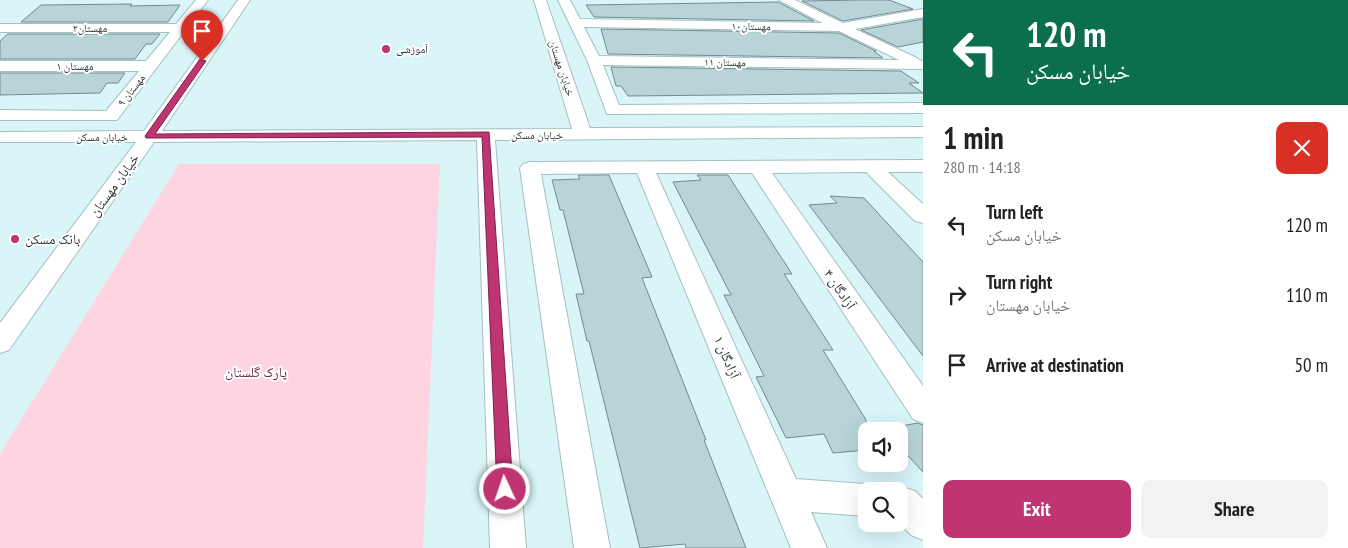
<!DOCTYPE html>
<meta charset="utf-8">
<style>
body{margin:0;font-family:"PT Sans Narrow","Noto Naskh Arabic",sans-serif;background:#f2f2f2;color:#222;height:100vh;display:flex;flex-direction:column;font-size:19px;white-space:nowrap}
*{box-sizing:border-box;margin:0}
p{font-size:16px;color:#767676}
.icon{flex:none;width:28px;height:28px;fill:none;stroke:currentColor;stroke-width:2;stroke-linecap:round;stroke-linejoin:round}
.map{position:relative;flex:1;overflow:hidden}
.sheet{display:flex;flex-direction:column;background:#fff;width:425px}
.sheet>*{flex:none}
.hud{background:#0b6e4f;color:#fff;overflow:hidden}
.controls{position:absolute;left:858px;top:422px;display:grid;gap:10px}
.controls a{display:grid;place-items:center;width:50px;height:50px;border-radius:10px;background:#fff;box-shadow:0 5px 20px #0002;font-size:25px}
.pin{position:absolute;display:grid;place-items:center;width:42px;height:42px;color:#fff;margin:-51px -21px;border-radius:50% 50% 50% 0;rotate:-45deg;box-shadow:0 0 5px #0007}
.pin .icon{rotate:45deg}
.me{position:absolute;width:55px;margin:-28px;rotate:357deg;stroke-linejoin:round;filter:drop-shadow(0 0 4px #0008)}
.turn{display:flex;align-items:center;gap:18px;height:105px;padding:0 20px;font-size:22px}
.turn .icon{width:65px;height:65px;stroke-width:2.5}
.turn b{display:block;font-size:35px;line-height:42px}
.round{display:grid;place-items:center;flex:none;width:52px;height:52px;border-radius:10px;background:#f2f2f2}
.head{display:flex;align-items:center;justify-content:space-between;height:85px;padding:0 20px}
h1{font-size:30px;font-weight:700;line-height:38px}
.primary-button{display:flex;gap:10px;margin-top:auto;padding:10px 20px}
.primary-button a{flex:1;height:58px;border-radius:10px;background:#be3571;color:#fff;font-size:20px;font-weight:700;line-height:58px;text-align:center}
.primary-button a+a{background:#f2f2f2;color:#222}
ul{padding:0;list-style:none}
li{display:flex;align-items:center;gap:15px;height:70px;padding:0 20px}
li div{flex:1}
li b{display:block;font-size:19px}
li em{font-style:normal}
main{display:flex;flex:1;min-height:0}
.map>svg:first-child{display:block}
</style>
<main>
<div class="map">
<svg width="923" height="548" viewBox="0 0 923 548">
<rect width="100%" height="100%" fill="#d9f5f8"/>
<polygon fill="#fed4e0" points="179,164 440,164 423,548 0,548 0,454"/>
<g fill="#b9d4d7" stroke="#718b8d">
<polygon points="862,0 889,0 913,9 843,21 802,1"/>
<polygon points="778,2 814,21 594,17 586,5"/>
<polygon points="132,4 130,6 180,5 168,22 21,22 41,5"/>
<polygon points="923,19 923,42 898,47 861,30"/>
<polygon points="601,29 839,33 876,51 874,51 883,58 608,54"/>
<polygon points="8,34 160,34 152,44 146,44 135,59 0,59 0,41"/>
<polygon points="611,67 901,71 919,83 909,83 923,93 628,96 621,86 616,86"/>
<polygon points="0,73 125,73 118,83 107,83 100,93 0,95"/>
<polygon points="578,175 609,175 652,277 642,278 706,440 704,440 746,548 686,548 685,544 640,548 589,341 587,341 576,294 584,294 563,210 560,210 552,180 580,179"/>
<polygon points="697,175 728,175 792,274 784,274 833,350 823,350 866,420 866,450 833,453 824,434 786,438 756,377 764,376 724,295 731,295 673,182 701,180"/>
<polygon points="830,196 864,198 923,262 923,356 809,205 837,203"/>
<polygon points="918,423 923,425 923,472 899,446 899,431 885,431 884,429"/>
</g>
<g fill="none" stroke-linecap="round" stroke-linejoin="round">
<g stroke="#a4bfc2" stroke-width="2">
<g id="minor">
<polygon points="196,0 208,0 117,120 0,120 0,110 106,111 139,71 0,71 0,61 146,61 170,32 0,32 0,24 176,24"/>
<polygon points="238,0 250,0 162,131 572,129 534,0 546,0 590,128 923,127 923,137 495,140 526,548 490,548 477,140 154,142 9,350 0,353 0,323 136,142 0,142 0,132 144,131"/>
<path d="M 558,0 L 570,0 L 580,19 L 822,23 L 779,0 L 795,0 L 843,23 L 923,9 L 923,17 L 855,29 L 917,58 L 919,60 L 923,61 L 923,69 L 603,65 L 619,105 L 923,103 L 923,113 L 607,114 L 587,60 ZM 584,27 L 839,31 L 899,60 L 599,56 Z"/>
<polygon points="923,160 923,172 888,172 923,204 923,223 915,221 866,172 772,173 923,386 923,423 913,419 752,173 656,173 796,479 866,484 878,489 879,491 866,491 866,516 811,512 827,548 791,548 637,173 541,174 610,548 574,548 520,168 523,164 530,162"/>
<polygon points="899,486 915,491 923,499 923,540 911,535 899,522 899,491 887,491"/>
</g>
</g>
<use href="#minor" fill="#fff" fill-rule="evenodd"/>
</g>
<polygon fill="#be3571" stroke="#7c2249" points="200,59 206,61 155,134 489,132 513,489 510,494 505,496 499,494 497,489 482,137 146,138 145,136"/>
<g fill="#be3571" stroke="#fff" stroke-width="2">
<circle cx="386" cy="49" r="5"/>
<circle cx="15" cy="239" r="5"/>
</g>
<g text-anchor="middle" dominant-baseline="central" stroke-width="4" stroke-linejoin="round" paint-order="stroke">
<g font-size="11" fill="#2a3536" stroke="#fff">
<text transform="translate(751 26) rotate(1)">مهستان۱۰</text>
<text x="90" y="28">مهستان۲</text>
<text transform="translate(725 62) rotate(1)">مهستان ۱۱</text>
<text x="75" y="66">مهستان ۱</text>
<text transform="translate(562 68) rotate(72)">خیابان مهستان</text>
<text transform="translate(131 90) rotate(-52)">مهستان ۹</text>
<text x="537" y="135">خیابان مسکن</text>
<text x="102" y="137">خیابان مسکن</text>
</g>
<g font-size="11" fill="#2a3536" stroke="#fff" text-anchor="start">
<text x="396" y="49">آموزشی</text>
</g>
<g font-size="14" fill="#2a3536" stroke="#fff">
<text transform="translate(114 185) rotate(-54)">خیابان مهستان</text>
<text transform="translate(840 289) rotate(56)">آزادگان ۴</text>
<text transform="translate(727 357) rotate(67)">آزادگان ۱</text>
</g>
<g font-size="14" fill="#2a3536" stroke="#fff" text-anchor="start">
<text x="25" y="239">بانک مسکن</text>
</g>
<g font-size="14" fill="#6e2844" stroke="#fff">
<text x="256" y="372">پارک گلستان</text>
</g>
</g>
</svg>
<div class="controls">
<a><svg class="icon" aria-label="sound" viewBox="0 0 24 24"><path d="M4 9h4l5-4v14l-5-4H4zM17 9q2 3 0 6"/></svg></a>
<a><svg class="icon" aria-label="search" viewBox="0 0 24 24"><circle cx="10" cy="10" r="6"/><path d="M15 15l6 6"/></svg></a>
</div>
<div class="pin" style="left:202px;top:61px;background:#d93025"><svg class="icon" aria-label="arrive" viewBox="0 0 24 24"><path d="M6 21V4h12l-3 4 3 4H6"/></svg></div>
<svg class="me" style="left:505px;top:489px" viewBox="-20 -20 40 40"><circle r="17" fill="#be3571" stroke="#fff" stroke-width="3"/><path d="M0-11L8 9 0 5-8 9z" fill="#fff"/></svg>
</div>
<section class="sheet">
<div class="hud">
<div class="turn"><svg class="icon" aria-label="left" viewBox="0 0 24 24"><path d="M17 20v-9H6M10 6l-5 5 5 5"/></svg><div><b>120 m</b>خیابان مسکن</div></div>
</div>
<div class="head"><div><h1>1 min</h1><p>280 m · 14:18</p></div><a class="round" style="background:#d93025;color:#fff"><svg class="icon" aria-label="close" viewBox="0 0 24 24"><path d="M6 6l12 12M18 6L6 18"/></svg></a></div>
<ul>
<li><svg class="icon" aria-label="left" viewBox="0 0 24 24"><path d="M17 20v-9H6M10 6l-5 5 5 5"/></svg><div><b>Turn left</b><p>خیابان مسکن</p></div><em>120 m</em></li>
<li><svg class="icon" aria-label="right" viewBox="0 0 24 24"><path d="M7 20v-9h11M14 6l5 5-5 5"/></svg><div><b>Turn right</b><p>خیابان مهستان</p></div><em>110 m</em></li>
<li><svg class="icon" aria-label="arrive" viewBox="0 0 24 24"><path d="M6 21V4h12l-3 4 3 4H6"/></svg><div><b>Arrive at destination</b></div><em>50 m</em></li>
</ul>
<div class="primary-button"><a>Exit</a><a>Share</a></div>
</section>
</main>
